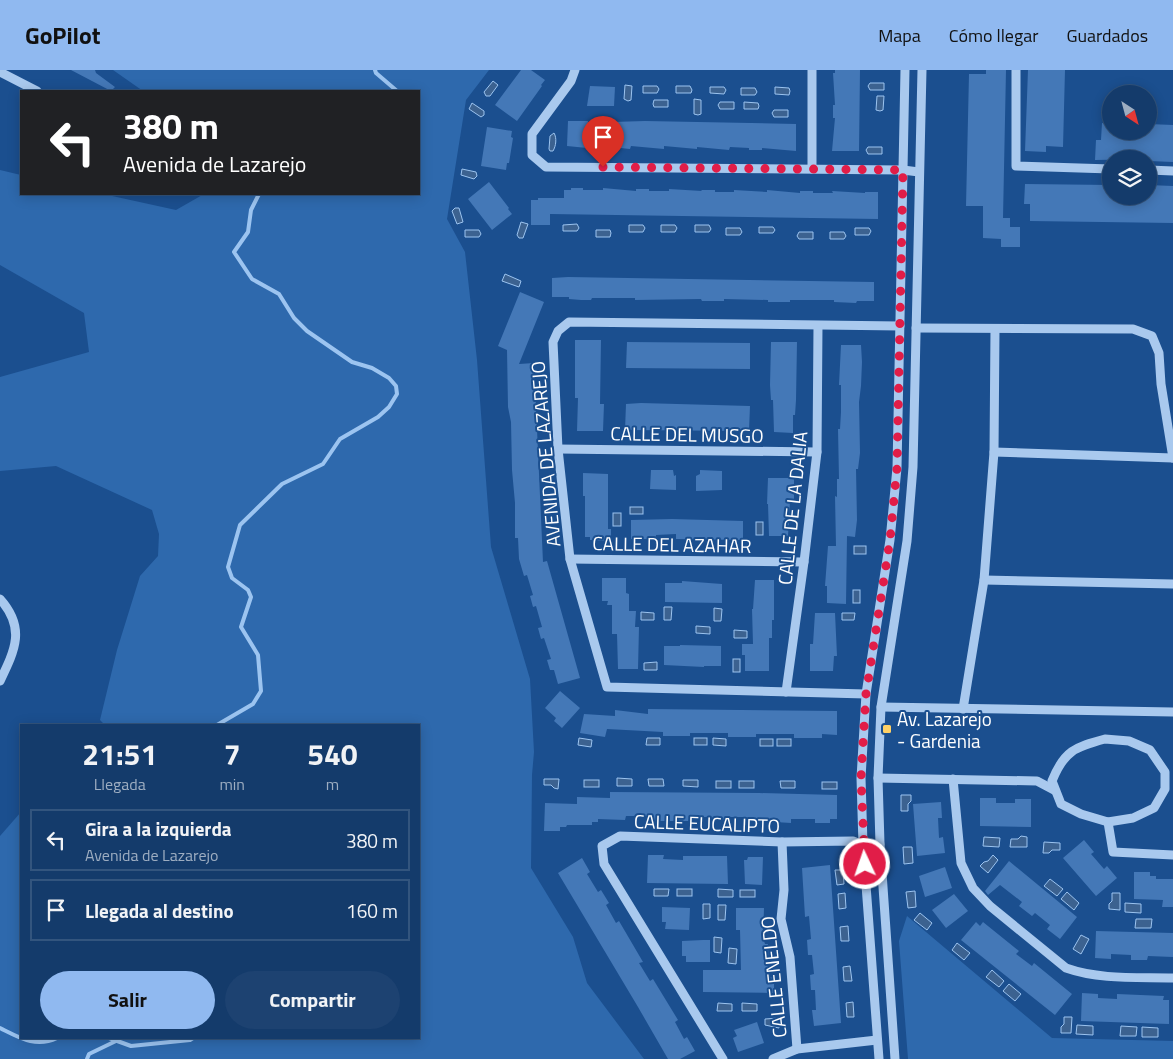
<!DOCTYPE html>
<html lang="es">
<meta charset="utf-8">
<style>
body{margin:0;font-family:"Titillium Web",sans-serif;background:#1d4271;color:#f1f3f6;height:100vh;display:flex;flex-direction:column;font-size:19px;white-space:nowrap}
*{box-sizing:border-box;margin:0}
p{font-size:16px;color:#9dadc1}
.icon{flex:none;width:28px;height:28px;fill:none;stroke:currentColor;stroke-width:2;stroke-linecap:round;stroke-linejoin:round}
.map{position:relative;flex:1;overflow:hidden}
.sheet{position:absolute;left:20px;top:654px;width:400px;height:315px;display:flex;flex-direction:column;background:#143b6b;border-radius:0px;box-shadow:0 2px 12px #0003,0 0 0 1px #33557e}
.sheet>*{flex:none}
.guide{position:absolute;left:20px;top:20px;width:400px;height:105px;border-radius:0px;box-shadow:0 2px 12px #0003,0 0 0 1px #33557e;background:#202124;color:#fff;overflow:hidden}
.needle{width:32px;rotate:144deg}
.buttons{position:absolute;left:1102px;top:15px;display:grid;gap:10px}
.buttons a{display:grid;place-items:center;width:55px;height:55px;border-radius:50%;background:#143b6b;box-shadow:0 2px 12px #0003,0 0 0 1px #33557e;font-size:25px}
.pin{position:absolute;display:grid;place-items:center;width:42px;height:42px;color:#fff;margin:-51px -21px;border-radius:50% 50% 50% 0;rotate:-45deg;box-shadow:0 0 5px #0007}
.pin .icon{rotate:45deg}
.me{position:absolute;width:55px;margin:-28px;rotate:357deg;stroke-linejoin:round;filter:drop-shadow(0 0 4px #0008)}
.turn{display:flex;align-items:center;gap:18px;height:105px;padding:0 20px;font-size:22px}
.turn .icon{width:65px;height:65px;stroke-width:2.5}
.turn b{display:block;font-size:35px;line-height:42px}
.eta{display:flex;justify-content:space-evenly;align-items:center;height:85px;text-align:center}
.eta b{font-size:30px;font-weight:700;line-height:35px}
.cta{display:flex;gap:10px;margin-top:auto;padding:10px 20px}
.cta a{flex:1;height:58px;border-radius:30px;background:#90b9f0;color:#111;font-size:20px;font-weight:700;line-height:58px;text-align:center}
.cta a+a{background:#1d4271;color:#f1f3f6}
ul{padding:0;list-style:none}
li{display:flex;align-items:center;gap:15px;height:62px;margin:0 10px 8px;padding:0 10px;border:2px solid #33557e;border-radius:0px}
li div{flex:1}
li b{display:block;font-size:19px}
li em{font-style:normal}
header{display:flex;align-items:center;gap:30px;box-sizing:border-box;height:70px;padding:0 25px;background:#90b9f0;color:#111}
header strong{font-size:24px}
nav{display:flex;gap:28px;margin-inline-start:auto;font-size:18px}
.map>svg:first-child{display:block}
</style>
<header>
<strong>GoPilot</strong>
<nav><a>Mapa</a><a>Cómo llegar</a><a>Guardados</a></nav>
</header>
<div class="map">
<svg width="1173" height="989" viewBox="0 0 1173 989">
<rect width="100%" height="100%" fill="#1b4f8f"/>
<g fill="#2e69ad">
<polygon points="113,0 489,0 466,30 447,149 465,182 477,290 491,477 530,609 534,682 532,705 531,798 573,867 587,913 644,989 0,989 0,766 21,742 21,968 419,968 419,655 105,655 100,650 117,580 140,506 158,486 159,464 152,440 56,396 0,401 0,307 89,282 84,243 0,195 0,100 21,105 21,124 103,124 176,140 204,124 419,124 419,21 143,21"/>
<polygon points="907,846 1052,968 1173,971 1173,989 908,989 899,871"/>
</g>
<g fill="#3c6290" stroke="#9cc4f0">
<polygon points="493,11 498,15 490,26 486,26 484,22"/>
<polygon points="870,13 884,13 884,20 870,20 868,16"/>
<polygon points="625,15 632,16 631,30 628,31 624,29"/>
<polygon points="643,16 657,16 659,19 657,23 643,23"/>
<polygon points="676,16 690,16 692,20 691,23 676,23"/>
<polygon points="710,17 724,17 726,20 724,24 710,23"/>
<polygon points="775,17 789,18 790,21 789,25 775,24"/>
<polygon points="741,18 755,18 757,22 755,25 741,25"/>
<polygon points="877,26 884,26 883,40 880,41 876,40"/>
<polygon points="694,29 701,30 701,44 698,45 694,44"/>
<polygon points="654,30 668,30 668,37 654,37 653,34"/>
<polygon points="720,32 734,32 734,39 720,39 718,35"/>
<polygon points="744,32 758,33 759,36 758,39 744,39"/>
<polygon points="472,33 484,41 484,45 481,47 469,39"/>
<polygon points="774,40 788,40 788,47 774,47 772,43"/>
<path d="M 554,63 C 557,68 556,76 553,81 L 550,81 L 549,79 L 550,66 Z"/>
<polygon points="600,64 603,66 603,80 596,80 597,66"/>
<polygon points="868,77 882,77 882,84 868,84 866,80"/>
<polygon points="462,99 476,102 477,106 474,109 461,105"/>
<polygon points="455,138 459,138 463,152 457,154 452,141"/>
<polygon points="521,152 528,154 523,168 519,168 517,165"/>
<polygon points="577,154 579,158 577,161 563,161 563,155"/>
<polygon points="629,155 643,155 645,158 643,162 629,162"/>
<polygon points="661,155 675,155 677,158 675,162 661,162"/>
<polygon points="695,155 709,155 711,159 709,162 695,162"/>
<polygon points="759,157 773,157 775,160 773,163 759,163"/>
<polygon points="726,158 740,158 742,162 740,165 726,165"/>
<polygon points="855,158 869,158 871,161 869,165 855,165"/>
<polygon points="465,160 479,160 481,164 479,167 465,167"/>
<polygon points="596,160 610,160 611,163 610,167 596,167"/>
<polygon points="799,162 813,162 813,169 799,169 797,166"/>
<polygon points="830,162 844,162 846,166 844,169 830,169"/>
<polygon points="505,204 521,211 519,217 502,211"/>
<rect x="630" y="437" width="13" height="7"/>
<rect x="613" y="443" width="8" height="13"/>
<rect x="756" y="452" width="7" height="13"/>
<rect x="854" y="476" width="12" height="8"/>
<rect x="853" y="520" width="7" height="13"/>
<polygon points="664,537 672,537 671,550 664,550"/>
<polygon points="714,538 722,539 721,551 714,551"/>
<polygon points="641,542 654,543 654,550 641,550"/>
<polygon points="842,543 855,543 854,550 842,550"/>
<polygon points="696,556 710,557 710,564 696,563"/>
<polygon points="734,560 747,561 747,568 734,568"/>
<rect x="733" y="589" width="7" height="13"/>
<polygon points="657,592 657,600 644,600 644,593"/>
<polygon points="579,668 592,670 591,677 578,675"/>
<polygon points="647,668 660,668 660,675 646,675"/>
<rect x="694" y="668" width="13" height="7"/>
<polygon points="713,668 726,669 726,676 713,675"/>
<rect x="760" y="669" width="13" height="7"/>
<rect x="777" y="669" width="14" height="7"/>
<polygon points="617,708 632,709 632,716 617,716"/>
<polygon points="544,709 559,709 558,719 554,718 551,715 544,715"/>
<polygon points="648,709 663,709 664,716 649,716"/>
<rect x="584" y="710" width="15" height="7"/>
<polygon points="683,710 698,710 698,717 683,716"/>
<rect x="716" y="711" width="15" height="7"/>
<rect x="739" y="711" width="15" height="7"/>
<polygon points="780,711 795,711 795,718 781,718"/>
<rect x="822" y="712" width="15" height="7"/>
<polygon points="901,725 911,725 911,731 908,734 908,741 901,741"/>
<polygon points="1021,766 1027,767 1027,777 1010,777 1011,769 1018,769"/>
<polygon points="984,767 1000,768 999,777 983,776"/>
<polygon points="1044,772 1060,773 1060,780 1052,780 1049,783 1043,783"/>
<polygon points="903,777 912,777 913,793 904,794"/>
<polygon points="993,785 998,790 988,803 980,796 984,792 988,791"/>
<polygon points="835,800 843,800 844,814 837,815"/>
<polygon points="1050,809 1063,819 1057,826 1044,816"/>
<polygon points="654,819 669,819 668,826 654,826"/>
<rect x="677" y="819" width="15" height="7"/>
<polygon points="718,819 733,820 733,827 718,827"/>
<rect x="740" y="820" width="15" height="7"/>
<polygon points="915,821 916,837 908,838 906,822"/>
<polygon points="1067,822 1079,833 1074,840 1061,829"/>
<polygon points="845,823 846,838 839,839 838,824"/>
<polygon points="1112,823 1120,823 1120,840 1109,839 1109,834 1112,831"/>
<polygon points="1125,833 1141,834 1141,843 1125,842"/>
<polygon points="703,834 710,834 710,848 703,849"/>
<polygon points="718,835 726,835 725,850 718,850"/>
<polygon points="920,843 932,853 927,860 914,850"/>
<polygon points="1136,849 1152,849 1151,858 1135,858"/>
<polygon points="848,856 849,871 841,871 840,857"/>
<polygon points="1081,865 1089,869 1081,884 1073,879"/>
<polygon points="714,867 722,868 721,883 714,882"/>
<polygon points="957,873 970,883 964,890 952,880"/>
<polygon points="729,878 737,879 736,894 728,893"/>
<polygon points="850,896 852,911 844,911 843,897"/>
<polygon points="992,900 1004,911 999,917 986,907"/>
<polygon points="1009,914 1021,924 1015,931 1003,921"/>
<polygon points="853,932 854,947 847,947 846,933"/>
<polygon points="718,933 732,934 732,941 717,941"/>
<polygon points="742,933 757,934 757,941 742,941"/>
<polygon points="1064,947 1072,947 1071,963 1061,963 1061,957 1064,954"/>
<polygon points="779,948 779,958 765,955 765,949"/>
<polygon points="1077,955 1093,956 1093,965 1076,964"/>
<polygon points="1121,956 1137,957 1136,966 1120,966"/>
<polygon points="1142,957 1158,958 1158,967 1142,967"/>
</g>
<g fill="none" stroke-linecap="round" stroke-linejoin="round">
<g stroke="#9cc4f0" stroke-width="4">
<polyline points="375,0 376,3 397,21"/>
<polyline points="217,655 253,634 261,621 258,585 241,557 251,527 248,520 232,508 228,497 240,455 282,414 323,394 340,369 378,347 389,337 397,324 396,316 389,308 372,298 352,292 307,261 294,248 279,224 252,209 234,182 248,162 251,140 259,124"/>
<path d="M 0,958 C 20,968 36,978 57,968"/>
<polyline points="109,968 131,976 190,970 193,968"/>
<polyline points="87,989 89,984 118,970"/>
</g>
</g>
<g fill="#4478b7">
<polygon points="71,0 95,0 96,3 115,17 111,21"/>
<polygon points="521,0 531,0 545,10 541,15 542,16 517,51 495,35"/>
<polygon points="835,0 860,0 859,81 832,81 835,48 833,48 833,35 835,35 833,3 835,3"/>
<polygon points="986,0 1006,0 1003,148 1010,148 1010,157 1020,157 1020,177 1001,177 1001,169 983,168 983,136 966,136 969,4 986,4"/>
<polygon points="1028,0 1065,0 1063,77 1046,76 1046,82 1025,81"/>
<polygon points="590,16 615,17 614,36 587,36"/>
<polygon points="568,51 588,51 587,78 567,76"/>
<polygon points="645,51 796,54 796,81 762,78 762,80 749,80 749,78 730,77 729,80 697,77 697,79 664,76 664,79 631,76 630,79 611,77 612,52"/>
<polygon points="1102,53 1111,54 1111,61 1149,61 1149,54 1173,55 1173,92 1149,91 1149,89 1095,90 1096,70 1101,70"/>
<polygon points="487,57 512,61 511,67 513,68 509,93 507,93 506,100 481,96"/>
<polygon points="489,112 509,138 508,139 512,144 492,160 468,129"/>
<polygon points="1025,114 1111,115 1111,126 1149,126 1149,115 1173,116 1173,153 1030,151 1030,134 1024,134"/>
<polygon points="571,118 583,118 583,120 603,120 603,118 636,121 636,119 649,119 649,121 669,121 669,119 702,121 701,120 715,120 715,122 734,122 734,120 767,122 767,120 800,123 800,121 813,121 813,123 833,123 832,121 865,123 865,122 878,122 878,149 550,144 550,155 531,155 531,130 538,130 538,128 564,128 564,120 571,120"/>
<polygon points="568,207 874,212 874,231 857,231 856,233 834,232 834,230 790,230 790,232 768,232 768,230 724,229 724,231 702,231 701,229 635,230 635,228 592,228 591,230 581,230 569,229 569,227 552,227 552,208"/>
<polygon points="520,222 544,232 519,294 534,293 543,492 547,491 580,608 558,614 554,600 550,600 547,590 551,589 544,568 541,569 538,558 542,557 536,536 533,537 530,526 533,525 527,505 524,506 519,489 518,468 515,468 515,433 512,400 511,352 508,337 507,280 498,276"/>
<polygon points="575,270 601,270 600,334 604,334 603,361 577,361 578,328 575,328"/>
<polygon points="627,272 750,273 750,299 626,298"/>
<polygon points="771,272 797,272 796,330 795,345 793,345 793,363 774,362 773,330 771,330 770,315"/>
<polygon points="841,275 861,275 862,292 861,316 859,332 860,383 858,399 856,399 857,450 855,467 847,466 846,534 827,533 827,516 825,516 828,476 836,476 835,426 837,427 837,409 839,409 838,359 840,359 841,342 841,315 839,315"/>
<polygon points="641,333 750,336 749,361 625,360 626,334"/>
<polygon points="651,400 673,400 674,406 676,405 676,420 650,419"/>
<polygon points="700,400 722,401 722,420 696,421 696,406 700,404"/>
<polygon points="583,403 608,404 608,459 611,459 611,471 590,470 590,467 585,467 585,426 583,426"/>
<polygon points="768,408 794,408 794,431 790,431 788,466 769,466 768,434 767,434"/>
<polygon points="672,449 743,451 743,470 676,469 676,464 656,465 656,469 631,469 631,450"/>
<polygon points="602,508 626,508 626,523 629,524 629,541 636,541 635,557 639,557 638,599 618,599 617,564 612,564 612,535 607,535 608,531 602,531"/>
<polygon points="755,510 774,510 774,550 772,550 772,568 769,568 769,601 745,601 745,585 742,585 742,574 753,574 752,539 753,539"/>
<polygon points="682,511 722,514 722,533 665,532 665,513 682,513"/>
<polygon points="815,543 835,543 837,586 834,586 833,601 810,601 810,574 813,574"/>
<polygon points="680,575 721,576 721,596 704,596 704,597 664,595 664,576 680,576"/>
<polygon points="560,621 580,638 562,658 554,651 556,648 545,638"/>
<polygon points="648,639 837,641 837,665 822,664 822,668 794,668 794,664 756,664 756,667 728,667 728,663 690,663 690,666 663,666 663,662 607,659 605,667 580,663 584,644 615,646 615,640 648,644"/>
<polygon points="610,722 759,723 837,725 837,749 830,749 830,753 815,753 815,749 791,749 791,753 775,752 775,750 744,750 744,747 725,747 725,750 710,751 710,747 692,747 692,751 661,751 646,750 646,746 626,746 625,750 598,749 598,752 592,752 592,755 567,755 566,757 560,757 560,761 544,761 545,733 577,734 577,727 610,728"/>
<polygon points="980,728 996,728 996,733 1015,733 1015,729 1031,729 1031,757 980,756"/>
<polygon points="941,732 942,748 938,748 939,768 943,767 945,783 917,786 913,734"/>
<polygon points="1084,770 1094,782 1091,784 1104,799 1107,796 1117,808 1096,826 1063,788"/>
<polygon points="648,785 664,785 663,789 683,790 683,786 727,786 728,814 647,813"/>
<polygon points="748,787 763,787 762,815 745,814 744,790 747,790"/>
<polygon points="582,788 590,802 587,804 598,822 601,820 609,833 606,835 616,853 619,851 643,892 639,893 650,911 653,909 678,950 675,952 684,969 687,967 695,981 680,989 668,989 638,937 558,803"/>
<polygon points="1009,791 1077,847 1060,869 1047,859 1050,855 1035,843 1032,846 1019,836 1022,832 1000,815 988,825 985,821"/>
<polygon points="830,795 841,953 814,956 812,940 816,940 815,920 811,920 810,905 814,904 812,885 808,885 807,870 811,869 809,846 805,847 802,798"/>
<polygon points="945,797 952,818 925,827 919,806"/>
<polygon points="1134,802 1150,802 1150,806 1156,806 1156,809 1173,809 1173,837 1162,837 1163,830 1134,829"/>
<polygon points="954,824 968,841 946,858 932,840"/>
<polygon points="662,837 690,838 689,860 665,859 666,852 662,852"/>
<polygon points="736,838 764,838 763,868 765,874 768,874 769,901 770,907 774,907 774,923 703,922 703,900 741,900 740,860 736,860"/>
<polygon points="976,852 980,856 983,852 1019,881 1016,884 1032,896 1034,893 1072,924 1055,945 961,870"/>
<polygon points="1096,861 1173,863 1173,887 1148,886 1147,890 1131,890 1131,885 1111,884 1111,889 1095,888"/>
<polygon points="703,870 710,870 710,892 686,892 686,886 682,886 682,871"/>
<polygon points="1082,923 1098,924 1098,928 1117,929 1117,924 1164,926 1163,930 1169,930 1169,954 1081,951"/>
<polygon points="757,952 764,973 738,982 733,968 737,966 734,960"/>
</g>
<g fill="none" stroke-linecap="round" stroke-linejoin="round">
<g stroke="#a9c9ee" stroke-width="9">
<polyline points="575,0 571,11 532,64 532,85 546,97 903,100 919,102"/>
<polyline points="1016,0 1016,96 1111,99"/>
<polyline points="0,2 37,21"/>
<polyline points="812,99 812,0"/>
<polyline points="1149,100 1173,101"/>
<polyline points="916,258 1133,259 1152,266 1159,283 1161,314 1173,388"/>
<polyline points="558,379 817,382"/>
<polyline points="994,382 1173,388"/>
<polyline points="570,489 804,492"/>
<polyline points="984,510 1173,514"/>
<path d="M 0,529 C 26,558 15,580 0,611"/>
<polyline points="786,622 804,492 817,382 818,256"/>
<polyline points="866,624 607,617 570,489 558,379 553,272 558,261 569,252 900,256"/>
<polyline points="881,637 1173,642"/>
<polyline points="963,639 984,510 994,382 995,259"/>
<path d="M 1105,669 L 1129,671 L 1150,680 L 1165,702 L 1165,719 L 1154,738 L 1133,748 L 1108,752 L 1081,744 L 1061,734 L 1052,711 C 1064,681 1075,677 1105,669 Z"/>
<polyline points="878,708 1037,711 1054,720"/>
<path d="M 953,709 L 961,793 L 973,818 L 990,836 L 1066,898 C 1100,910 1137,907 1173,908"/>
<polyline points="1108,752 1113,782 1173,785"/>
<polyline points="782,772 784,820 781,849 790,887 797,979"/>
<polyline points="723,989 604,794 602,776 620,766 782,772 853,771 863,775 880,774"/>
<polyline points="773,989 797,979 877,970"/>
<polyline points="879,989 863,775 861,708 866,624 890,470 897,398 905,0"/>
<polyline points="895,989 880,774 878,708 881,637 907,471 913,397 922,0"/>
</g>
</g>
<g fill="none" stroke-linecap="round" stroke-linejoin="round">
<polyline stroke="#e11d48" stroke-width="9" stroke-dasharray="0 16.2" points="603,97 903,100 897,398 890,470 866,624 861,708 865,794"/>
</g>
<rect fill="#ffd166" stroke="#1b4f8f" stroke-width="2" x="882" y="654" width="10" height="10" rx="2.5"/>
<g text-anchor="middle" dominant-baseline="central" stroke-width="4" stroke-linejoin="round" paint-order="stroke">
<g font-size="19" fill="#fff" stroke="#1b4f8f">
<text transform="translate(687 364) rotate(1)">CALLE DEL MUSGO</text>
<text transform="translate(545 384) rotate(-95)">AVENIDA DE LAZAREJO</text>
<text transform="translate(792 438) rotate(-84)">CALLE DE LA DALIA</text>
<text transform="translate(672 474) rotate(1)">CALLE DEL AZAHAR</text>
<text transform="translate(707 753) rotate(2)">CALLE EUCALIPTO</text>
<text transform="translate(773 907) rotate(-96)">CALLE ENELDO</text>
</g>
<g font-size="19" fill="#fff" stroke="#1b4f8f" text-anchor="start">
<text x="897" y="648">Av. Lazarejo<tspan x="897" dy="22">- Gardenia</tspan></text>
</g>
</g>
</svg>
<div class="buttons">
<a><svg class="needle" viewBox="-14 -14 28 28"><path d="M0-13l5 13h-10z" fill="#e53935"/><path d="M0 13l5-13h-10z" fill="#9dadc1"/></svg></a>
<a><svg class="icon" aria-label="layers" viewBox="0 0 24 24"><path d="M12 4l9 5-9 5-9-5zM3 14l9 5 9-5"/></svg></a>
</div>
<div class="pin" style="left:603px;top:97px;background:#d93025"><svg class="icon" aria-label="arrive" viewBox="0 0 24 24"><path d="M6 21V4h12l-3 4 3 4H6"/></svg></div>
<svg class="me" style="left:865px;top:794px" viewBox="-20 -20 40 40"><circle r="17" fill="#e11d48" stroke="#fff" stroke-width="3"/><path d="M0-11L8 9 0 5-8 9z" fill="#fff"/></svg>
<div class="guide">
<div class="turn"><svg class="icon" aria-label="left" viewBox="0 0 24 24"><path d="M17 20v-9H6M10 6l-5 5 5 5"/></svg><div><b>380 m</b>Avenida de Lazarejo</div></div>
</div>
<section class="sheet">
<div class="eta">
<div><b>21:51</b><p>Llegada</p></div>
<div><b>7</b><p>min</p></div>
<div><b>540</b><p>m</p></div>
</div>
<ul>
<li><svg class="icon" aria-label="left" viewBox="0 0 24 24"><path d="M17 20v-9H6M10 6l-5 5 5 5"/></svg><div><b>Gira a la izquierda</b><p>Avenida de Lazarejo</p></div><em>380 m</em></li>
<li><svg class="icon" aria-label="arrive" viewBox="0 0 24 24"><path d="M6 21V4h12l-3 4 3 4H6"/></svg><div><b>Llegada al destino</b></div><em>160 m</em></li>
</ul>
<div class="cta"><a>Salir</a><a>Compartir</a></div>
</section>
</div>
